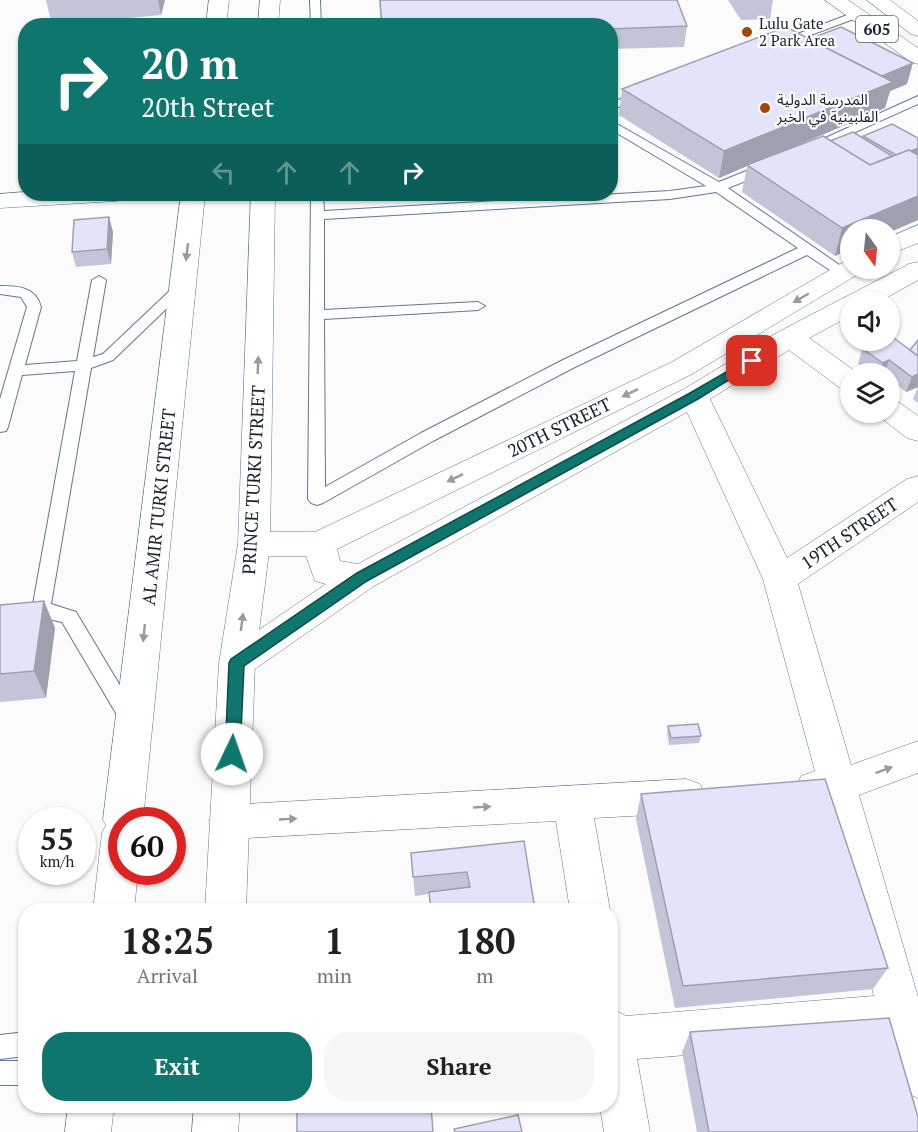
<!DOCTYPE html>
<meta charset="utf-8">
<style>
body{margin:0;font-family:"PT Serif","Noto Sans Arabic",serif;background:#f6f6f6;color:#202124;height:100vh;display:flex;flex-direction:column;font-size:22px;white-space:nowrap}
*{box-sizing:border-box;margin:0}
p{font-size:20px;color:#757577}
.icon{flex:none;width:33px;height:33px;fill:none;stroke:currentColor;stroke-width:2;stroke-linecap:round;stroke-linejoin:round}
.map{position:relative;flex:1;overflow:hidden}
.panel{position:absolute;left:18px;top:903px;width:600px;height:210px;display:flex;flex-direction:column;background:#fff;border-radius:24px;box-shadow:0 2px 4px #0004}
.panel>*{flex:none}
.hud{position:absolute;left:18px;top:18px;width:600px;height:183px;border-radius:24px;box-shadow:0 2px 4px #0004;background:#0f766e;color:#fff;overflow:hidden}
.needle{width:39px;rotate:165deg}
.controls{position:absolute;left:840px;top:219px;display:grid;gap:12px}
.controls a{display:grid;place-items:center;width:60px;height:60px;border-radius:50%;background:#fff;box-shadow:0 2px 4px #0004;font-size:30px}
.speed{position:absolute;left:18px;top:807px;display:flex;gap:12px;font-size:30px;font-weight:700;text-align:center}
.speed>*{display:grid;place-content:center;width:78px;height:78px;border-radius:50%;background:#fff;box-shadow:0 2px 4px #0004;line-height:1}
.speed small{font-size:15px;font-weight:400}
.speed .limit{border:9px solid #d22;background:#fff;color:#111}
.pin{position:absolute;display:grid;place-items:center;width:51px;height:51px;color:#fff;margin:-26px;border-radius:12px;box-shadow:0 3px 9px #0006}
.me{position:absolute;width:66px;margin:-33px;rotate:3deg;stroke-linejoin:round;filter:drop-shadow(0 0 4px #0008)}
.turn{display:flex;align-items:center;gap:21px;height:126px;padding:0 24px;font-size:27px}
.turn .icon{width:78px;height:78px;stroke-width:2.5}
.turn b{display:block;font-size:42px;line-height:51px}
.lanes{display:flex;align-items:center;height:57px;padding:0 24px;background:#0003;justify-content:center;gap:30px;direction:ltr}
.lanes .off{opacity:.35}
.eta{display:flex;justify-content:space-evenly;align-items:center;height:102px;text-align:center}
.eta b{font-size:36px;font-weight:700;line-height:42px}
.action{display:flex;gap:12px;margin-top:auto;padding:12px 24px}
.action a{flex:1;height:69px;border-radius:24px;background:#0f766e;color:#fff;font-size:24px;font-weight:700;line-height:69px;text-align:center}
.action a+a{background:#f6f6f6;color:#202124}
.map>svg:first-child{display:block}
</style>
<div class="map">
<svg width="918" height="1132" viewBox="0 0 918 1132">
<rect width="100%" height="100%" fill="#fbfbfb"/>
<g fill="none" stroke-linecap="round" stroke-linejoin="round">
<g stroke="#617893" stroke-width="2">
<g id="service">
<polygon points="310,0 320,0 321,26 311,26"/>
<polygon points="855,12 860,15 859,17 784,45 776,45 774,43"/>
<polygon points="642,91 648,95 646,98 610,110 610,103"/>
<polygon points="918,96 918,104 811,152 803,152 801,149"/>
<path d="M 610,120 L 719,182 L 761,165 L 771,165 L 772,168 L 771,171 L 728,188 L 851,273 L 849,276 L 839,276 L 807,255 L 573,368 L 433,441 L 323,503 L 317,505 L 311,503 L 308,499 L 311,194 L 323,194 L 324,211 L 670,191 L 706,186 L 610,129 ZM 716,192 L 798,248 L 563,360 L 421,433 L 325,487 L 324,319 L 478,310 L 485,306 L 478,302 L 324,310 L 324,219 L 670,199 Z"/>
<path d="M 99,276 L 106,280 L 93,357 L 103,354 L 178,283 L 188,283 L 190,286 L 113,360 L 91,368 L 51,604 L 76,612 L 140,719 L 137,725 L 130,727 L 123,725 L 62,622 L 44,618 L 0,621 L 0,607 L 33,604 L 75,371 L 22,375 L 8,427 L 6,431 L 0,432 L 0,399 L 27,307 L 21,297 L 0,294 L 0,286 C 18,286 36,287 41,307 L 25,365 L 77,361 L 92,280 Z"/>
<polygon points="26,1032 26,1056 0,1059 0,1035"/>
<rect x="0" y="1061" width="26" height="24"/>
</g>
</g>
<g stroke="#617893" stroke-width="1">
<g id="minor">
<polygon points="26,192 26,194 128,194 125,199 116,201 0,208 0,194"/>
<polygon points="918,225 918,243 890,254 890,237"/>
<polygon points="850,260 850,268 864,268 860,273 692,374 337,549 340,561 358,564 684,389 780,331 909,264 918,262 918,280 879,302 850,302 850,316 809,338 859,374 850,374 850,390 840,388 789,350 710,399 787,558 907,479 918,476 918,502 798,584 851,765 918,741 918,773 859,795 918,997 918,1098 902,1091 886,1039 637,1059 650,1132 604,1132 600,1106 610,1106 610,1008 626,1016 874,996 823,804 815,805 801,800 796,788 801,776 815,771 763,579 687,412 374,586 249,673 237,677 225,673 219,663 225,653 326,584 315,581 306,556 254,556 243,553 238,544 243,535 254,532 315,532 672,362 842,263"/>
<polygon points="890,400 900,403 918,416 918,441 907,438 880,417 877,412 890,412"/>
<polygon points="686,779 700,784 705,796 700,808 686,813 594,818 610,910 570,910 556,821 229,839 215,834 209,822 215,810 229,805"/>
</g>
</g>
<g stroke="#617893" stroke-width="1">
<g id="primary">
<polygon points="209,0 229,0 226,26 206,26"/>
<polygon points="260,0 280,0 278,26 258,26"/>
<polygon points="181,194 205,194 143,820 122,820 122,872 138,872 134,910 93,910 102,833 106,825 103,820"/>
<polygon points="251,194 275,194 270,544 255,663 246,910 205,910 219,663 238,544"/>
<polygon points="68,1106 114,1106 111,1132 65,1132"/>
<polygon points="194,1106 240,1106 238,1132 192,1132"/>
</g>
</g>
<g stroke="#617893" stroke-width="1">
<g id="motorway">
<polygon points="825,0 848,0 918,48 918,64 911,62"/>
<polygon points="867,0 890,0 918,21 918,36 911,34"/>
</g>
</g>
<use href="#service" fill="#fff" fill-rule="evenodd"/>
<use href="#minor" fill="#fff" fill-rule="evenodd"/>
<use href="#primary" fill="#fff" fill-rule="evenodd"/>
<use href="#motorway" fill="#fff" fill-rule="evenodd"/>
</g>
<g fill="#c3c4d7">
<polygon points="46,0 165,0 161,15 52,25"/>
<polygon points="379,0 677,0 687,26 684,47 610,49 610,26 381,26"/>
<polygon points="728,0 773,0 770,19 741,20"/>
<polygon points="809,39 907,84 890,91 885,108 777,154 830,141 863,138 863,136 918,138 918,220 890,232 850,230 850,249 835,256 742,192 747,166 719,178 619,115 622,89"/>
<polygon points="474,194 510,194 510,197 475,199"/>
<polygon points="109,217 113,232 111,264 76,267 72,252"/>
<polygon points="852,340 878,340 878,342 910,350 918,340 918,403 913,399 918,387 906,392 890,380 890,374 871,374 858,364 862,350"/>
<polygon points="44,601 55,628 46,698 0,702 0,605"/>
<polygon points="668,726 701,736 699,743 669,745 667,733"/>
<polygon points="641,794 888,968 873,989 675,1008 636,819"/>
<polygon points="524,841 535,910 430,910 429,894 415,896 411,853"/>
<polygon points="690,1032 918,1132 697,1132 682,1052"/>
</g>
<g fill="#9fa0af">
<polygon points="158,0 165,0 161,15"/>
<polygon points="913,63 907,84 890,91 885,108 749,166 747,165 747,166 719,178 724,151 881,76"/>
<polygon points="918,148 918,160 899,156"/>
<polygon points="918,196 918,220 890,232 890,230 850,230 850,249 835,256 842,228"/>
<polygon points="109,217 113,232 111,264 107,249"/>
<polygon points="872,340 878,340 876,346 863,349 865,343"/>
<polygon points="889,360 884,374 879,374 883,363"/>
<polygon points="918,374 918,387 906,392 912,377"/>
<polygon points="44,601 55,628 46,698 34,671"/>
</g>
<g fill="#e3e4fa" stroke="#9fa0af" stroke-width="1.5">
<polygon points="380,0 677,0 687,26 610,29 610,26 382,26"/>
<polygon points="47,23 47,26 34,26 34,25"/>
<polygon points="786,27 893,82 724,151 622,89"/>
<polygon points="841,27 913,63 882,76 809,39"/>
<polygon points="892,124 918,138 918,148 911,151 909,150 896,155 863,136"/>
<polygon points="853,132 892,156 870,165 830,141"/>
<polygon points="823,136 870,165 909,150 918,155 918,196 842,228 747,165"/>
<polygon points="109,217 107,249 72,252 74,220"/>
<polygon points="891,336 918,356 918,374 912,377 889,360 883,363 863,349 881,340 890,340 890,336"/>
<polygon points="862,340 872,340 865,343"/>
<polygon points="918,340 918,356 910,350"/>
<polygon points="44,601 34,671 0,674 0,605"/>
<polygon points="698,724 701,736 671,738 668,726"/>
<polygon points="825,779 888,968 683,986 641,794"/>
<polygon points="524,841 535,910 431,910 429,892 470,887 467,872 413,877 411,853"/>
<polygon points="889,1018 918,1117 918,1132 709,1132 690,1032"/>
<polygon points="297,1106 431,1106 433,1132 297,1132"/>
<polygon points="518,1115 522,1132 455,1132 454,1129"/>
</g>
<defs><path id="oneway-solid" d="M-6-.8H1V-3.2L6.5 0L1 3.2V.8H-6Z" transform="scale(1.5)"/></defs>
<g fill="#979ba0">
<use href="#oneway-solid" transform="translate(187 252) rotate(97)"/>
<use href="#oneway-solid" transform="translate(801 298) rotate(150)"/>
<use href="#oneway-solid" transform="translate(258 365) rotate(-88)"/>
<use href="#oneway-solid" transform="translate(630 393) rotate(154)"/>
<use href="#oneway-solid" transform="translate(455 478) rotate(154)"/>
<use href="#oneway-solid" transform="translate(242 622) rotate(-82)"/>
<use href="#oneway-solid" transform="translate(144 633) rotate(96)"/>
<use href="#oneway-solid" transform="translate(884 770) rotate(-20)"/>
<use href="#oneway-solid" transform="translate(482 807) rotate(-3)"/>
<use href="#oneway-solid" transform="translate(288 819) rotate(-3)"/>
</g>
<polygon fill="#0f766e" stroke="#0a4d48" stroke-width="1.5" points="752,357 756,358 756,363 698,399 367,581 244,666 240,754 238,759 232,761 227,759 225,754 229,663 231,659 357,573 690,393"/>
<g fill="#a64403" stroke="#fff" stroke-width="2">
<circle cx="747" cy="32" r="6"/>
<circle cx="765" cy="108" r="6"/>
</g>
<g text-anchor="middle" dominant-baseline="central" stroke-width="4.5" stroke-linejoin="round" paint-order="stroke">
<g font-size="15" fill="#18212c" stroke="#fff" text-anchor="start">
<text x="759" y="23">Lulu Gate<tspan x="759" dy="17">2 Park Area</tspan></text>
<text x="777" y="99">المدرسة الدولية<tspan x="777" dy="17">الفلبينية في الخبر</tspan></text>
</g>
<rect fill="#fff" stroke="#5d646b" stroke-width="1.5" x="856" y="16" width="42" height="26" rx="4.5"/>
<g font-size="16" font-weight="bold" fill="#18212c">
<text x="877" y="29">605</text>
</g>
<g font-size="18" fill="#18212c" stroke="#fff">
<text transform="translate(559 427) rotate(-26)">20TH STREET</text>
<text transform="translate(253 480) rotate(-87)">PRINCE TURKI STREET</text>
<text transform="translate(158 507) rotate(-84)">AL AMIR TURKI STREET</text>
<text transform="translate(849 533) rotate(-34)">19TH STREET</text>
</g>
</g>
</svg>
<div class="controls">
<a><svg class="needle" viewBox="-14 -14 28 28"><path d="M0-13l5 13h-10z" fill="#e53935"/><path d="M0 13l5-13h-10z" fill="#757577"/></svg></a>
<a><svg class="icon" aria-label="sound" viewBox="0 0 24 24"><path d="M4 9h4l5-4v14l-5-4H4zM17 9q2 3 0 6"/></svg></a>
<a><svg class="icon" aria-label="layers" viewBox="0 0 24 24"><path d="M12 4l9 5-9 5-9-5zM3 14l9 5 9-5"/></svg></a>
</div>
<div class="speed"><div>55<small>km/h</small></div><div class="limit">60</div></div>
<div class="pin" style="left:752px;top:361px;background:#d93025"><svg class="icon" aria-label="arrive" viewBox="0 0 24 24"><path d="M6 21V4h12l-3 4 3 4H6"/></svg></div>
<svg class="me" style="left:232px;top:754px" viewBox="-20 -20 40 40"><circle r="19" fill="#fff"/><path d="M0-13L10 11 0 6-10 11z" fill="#0f766e"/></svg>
<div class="hud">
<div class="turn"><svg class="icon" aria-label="right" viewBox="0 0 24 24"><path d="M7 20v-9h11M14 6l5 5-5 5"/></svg><div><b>20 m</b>20th Street</div></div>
<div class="lanes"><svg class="icon off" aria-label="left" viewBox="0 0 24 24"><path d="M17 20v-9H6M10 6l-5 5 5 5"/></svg><svg class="icon off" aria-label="ahead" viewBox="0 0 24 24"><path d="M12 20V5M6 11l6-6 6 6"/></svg><svg class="icon off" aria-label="ahead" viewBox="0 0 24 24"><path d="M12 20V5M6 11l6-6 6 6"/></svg><svg class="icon" aria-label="right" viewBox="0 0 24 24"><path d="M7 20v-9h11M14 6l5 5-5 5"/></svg></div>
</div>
<section class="panel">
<div class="eta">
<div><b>18:25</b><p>Arrival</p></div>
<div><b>1</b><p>min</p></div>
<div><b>180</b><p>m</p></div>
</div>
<div class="action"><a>Exit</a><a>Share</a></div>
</section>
</div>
